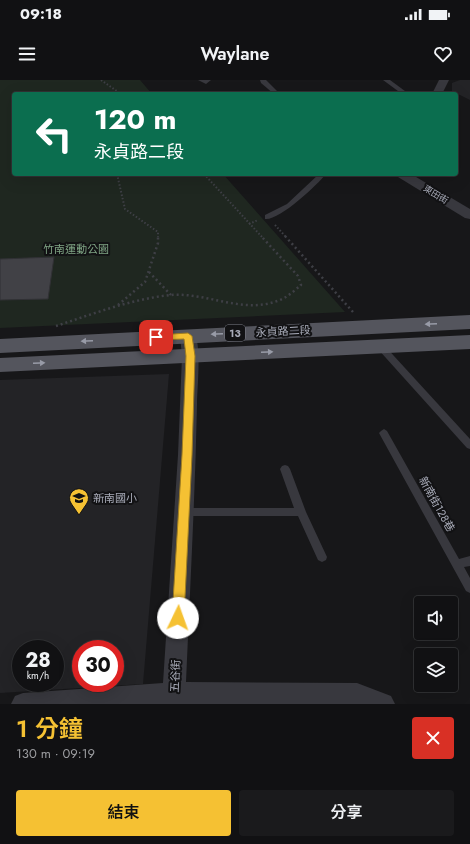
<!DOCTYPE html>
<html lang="zh-TW">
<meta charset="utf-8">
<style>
body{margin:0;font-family:Jost,"Noto Sans TC",sans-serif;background:#1a1a1c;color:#f1f3f6;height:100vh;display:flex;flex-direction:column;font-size:15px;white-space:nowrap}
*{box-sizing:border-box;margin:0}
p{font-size:13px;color:#9c9da0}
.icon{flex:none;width:22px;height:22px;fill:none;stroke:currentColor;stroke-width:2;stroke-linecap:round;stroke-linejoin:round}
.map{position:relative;height:624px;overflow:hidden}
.panel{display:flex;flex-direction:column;background:#111113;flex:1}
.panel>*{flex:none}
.hud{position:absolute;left:12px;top:12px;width:446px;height:84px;border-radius:4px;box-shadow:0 4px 16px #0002,0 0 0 1px #303133;background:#0b6e4f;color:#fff;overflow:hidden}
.tools{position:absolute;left:414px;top:516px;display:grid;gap:8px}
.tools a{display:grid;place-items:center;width:44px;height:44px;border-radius:4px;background:#111113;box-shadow:0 4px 16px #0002,0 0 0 1px #303133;font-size:20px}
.speed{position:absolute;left:12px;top:560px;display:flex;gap:8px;font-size:20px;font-weight:700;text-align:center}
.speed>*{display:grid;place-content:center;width:52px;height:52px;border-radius:50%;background:#111113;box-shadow:0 4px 16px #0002,0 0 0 1px #303133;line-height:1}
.speed small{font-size:10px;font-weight:400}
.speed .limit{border:6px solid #d22;background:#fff;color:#111}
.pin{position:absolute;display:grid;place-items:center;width:34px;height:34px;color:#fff;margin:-17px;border-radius:8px;box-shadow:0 2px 6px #0006}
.me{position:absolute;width:44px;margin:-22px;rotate:3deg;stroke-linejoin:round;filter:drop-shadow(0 0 3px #0008)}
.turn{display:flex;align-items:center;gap:14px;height:84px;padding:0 16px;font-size:18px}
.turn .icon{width:52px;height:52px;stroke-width:2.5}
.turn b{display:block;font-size:28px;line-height:34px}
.round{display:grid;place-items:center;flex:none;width:42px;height:42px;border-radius:4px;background:#1a1a1c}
.summary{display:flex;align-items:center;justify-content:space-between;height:68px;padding:0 16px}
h1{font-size:24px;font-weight:600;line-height:30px;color:#f5c133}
.primary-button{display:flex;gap:8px;margin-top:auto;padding:8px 16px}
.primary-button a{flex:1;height:46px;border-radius:4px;background:#f5c133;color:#111;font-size:16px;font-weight:600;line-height:46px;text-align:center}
.primary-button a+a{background:#1a1a1c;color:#f1f3f6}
.status{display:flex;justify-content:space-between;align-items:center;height:28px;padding:0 20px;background:#111113;direction:ltr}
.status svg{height:11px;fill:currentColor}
header{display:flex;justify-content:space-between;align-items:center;height:52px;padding:0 16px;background:#111113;font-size:18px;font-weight:600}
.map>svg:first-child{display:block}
</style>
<div class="status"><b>09:18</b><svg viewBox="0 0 49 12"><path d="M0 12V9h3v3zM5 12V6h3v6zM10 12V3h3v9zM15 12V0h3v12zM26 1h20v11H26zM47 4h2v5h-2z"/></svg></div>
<header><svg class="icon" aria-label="menu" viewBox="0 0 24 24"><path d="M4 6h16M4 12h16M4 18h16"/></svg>Waylane<svg class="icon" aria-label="heart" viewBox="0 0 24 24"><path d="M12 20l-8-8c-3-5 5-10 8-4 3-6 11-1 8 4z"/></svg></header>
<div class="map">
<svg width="470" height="624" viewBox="0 0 470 624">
<rect width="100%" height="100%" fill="#171719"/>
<g fill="#232326" fill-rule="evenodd">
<polygon points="460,0 470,0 470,20 452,11 452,3"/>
<path d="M 169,294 L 143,604 L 0,613 L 0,300 ZM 21,569 L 55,569 L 55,603 L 21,603 ZM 81,569 L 115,569 L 115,603 L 81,603 Z"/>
</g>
<polygon fill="#1f2720" points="0,0 140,0 152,14 14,14 14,94 223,94 345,232 0,248"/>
<polygon fill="#414146" stroke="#313135" points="54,177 48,219 0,220 0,179"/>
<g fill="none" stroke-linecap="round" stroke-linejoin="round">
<g stroke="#3e3f45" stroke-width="2" stroke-dasharray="1.5 2" stroke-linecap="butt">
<polyline points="101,0 121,14"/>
<polyline points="117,94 125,129 158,152 158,157"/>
<polyline points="204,94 262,157"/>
<polyline points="249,144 258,140"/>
<polyline points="275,145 286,157"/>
</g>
<g stroke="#3e3f45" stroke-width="2.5" stroke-dasharray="2 3" stroke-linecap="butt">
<polyline points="285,156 353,232"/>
<polyline points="149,192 171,215"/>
<polyline points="118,225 145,202 158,163 158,156"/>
<path d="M 56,246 C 93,234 131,219 171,215 C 209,212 247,237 284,218 C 290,215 296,209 301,205 L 298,196 L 261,156"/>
</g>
<g fill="#38383e" fill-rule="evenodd">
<polygon points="198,0 211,0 206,4"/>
<polygon points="260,0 266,0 280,14 274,14 261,3"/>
<polygon points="383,0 390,0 409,14 402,14"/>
<path d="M 319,94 L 326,94 C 317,105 279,141 265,139 L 265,135 L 287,124 Z"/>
<polygon points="380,263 383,264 470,359 470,369 467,368 377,268 376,266"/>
<polygon points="384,349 387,351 459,479 470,476 470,486 464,487 470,498 470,513 466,511 379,353 381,351"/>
<polygon points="285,385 288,386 290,389 306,432 327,477 326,480 322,482 318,480 298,436 184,436 180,435 179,432 180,429 184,428 294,428 280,389 282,386"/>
</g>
<g fill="#38383e" fill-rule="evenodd">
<polygon points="439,0 449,0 442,14 432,14"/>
<polygon points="396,94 411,94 470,129 470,139 465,138 398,97"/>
<path d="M 188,251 L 194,252 C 202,265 197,308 197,325 C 195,417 190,510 186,602 L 357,603 L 391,616 L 395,624 L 11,624 L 15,616 L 23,613 L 163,603 L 178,375 L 182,276 L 180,256 L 182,252 Z"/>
</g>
<g fill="#54555d" fill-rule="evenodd">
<polygon points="470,235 470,249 0,273 0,259"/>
<polygon points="470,255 470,269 0,292 0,278"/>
</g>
</g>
<defs><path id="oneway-solid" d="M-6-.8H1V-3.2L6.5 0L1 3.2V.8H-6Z"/></defs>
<g fill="#989ba7">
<use href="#oneway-solid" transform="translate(431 244) rotate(177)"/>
<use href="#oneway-solid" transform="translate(217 254) rotate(177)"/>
<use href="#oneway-solid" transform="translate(87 261) rotate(177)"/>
<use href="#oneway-solid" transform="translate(267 272) rotate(-3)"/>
<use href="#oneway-solid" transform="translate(39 283) rotate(-3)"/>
</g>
<polygon fill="#f5c133" stroke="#9f7d21" points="188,253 192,256 195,276 192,375 184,538 182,541 178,543 174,541 172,538 182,375 186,276 184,259 156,260 152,257 156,255"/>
<defs>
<g id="school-pin" transform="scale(1)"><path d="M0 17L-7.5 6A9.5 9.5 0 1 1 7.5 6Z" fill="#f5c133" stroke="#121214"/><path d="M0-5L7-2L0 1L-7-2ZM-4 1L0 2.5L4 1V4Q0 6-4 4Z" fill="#111"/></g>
</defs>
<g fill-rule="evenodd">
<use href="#school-pin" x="79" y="418"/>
</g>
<g text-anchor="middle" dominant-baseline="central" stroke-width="4" stroke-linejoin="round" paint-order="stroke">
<g font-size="9" fill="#a9acb9" stroke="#121214">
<text transform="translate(436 114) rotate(31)">東田街</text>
</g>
<rect fill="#121214" stroke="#7c7e88" stroke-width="1" x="225" y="245" width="20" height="16" rx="3"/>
<g font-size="10" font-weight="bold" fill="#a9acb9">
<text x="235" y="253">13</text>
</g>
<g font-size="11" fill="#7fa484" stroke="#121214">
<text x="76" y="169">竹南運動公園</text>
</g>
<g font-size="11" fill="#a9acb9" stroke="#121214">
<text transform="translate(283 251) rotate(-3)">永貞路二段</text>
<text transform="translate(437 424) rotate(61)">新南街128巷</text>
<text transform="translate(175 596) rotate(-87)">五谷街</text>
</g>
<g font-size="11" fill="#a9acb9" stroke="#121214" text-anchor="start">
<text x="93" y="418">新南國小</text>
</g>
</g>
</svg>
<div class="tools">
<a><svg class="icon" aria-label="sound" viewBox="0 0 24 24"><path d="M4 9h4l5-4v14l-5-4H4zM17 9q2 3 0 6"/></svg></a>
<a><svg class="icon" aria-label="layers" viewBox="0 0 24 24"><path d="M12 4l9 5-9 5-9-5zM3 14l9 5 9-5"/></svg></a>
</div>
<div class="speed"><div>28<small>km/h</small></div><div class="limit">30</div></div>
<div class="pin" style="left:156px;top:257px;background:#d93025"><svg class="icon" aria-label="arrive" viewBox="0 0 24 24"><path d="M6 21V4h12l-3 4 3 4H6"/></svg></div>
<svg class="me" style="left:178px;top:538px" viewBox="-20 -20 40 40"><circle r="19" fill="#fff"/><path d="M0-13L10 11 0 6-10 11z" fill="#f5c133"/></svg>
<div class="hud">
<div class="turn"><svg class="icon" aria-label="left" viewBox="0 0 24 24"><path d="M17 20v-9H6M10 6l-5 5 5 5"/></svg><div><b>120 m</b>永貞路二段</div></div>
</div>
</div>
<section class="panel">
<div class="summary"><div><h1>1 分鐘</h1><p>130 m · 09:19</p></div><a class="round" style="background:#d93025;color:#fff"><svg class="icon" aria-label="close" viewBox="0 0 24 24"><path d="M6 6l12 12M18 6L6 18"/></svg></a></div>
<div class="primary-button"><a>結束</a><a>分享</a></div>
</section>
